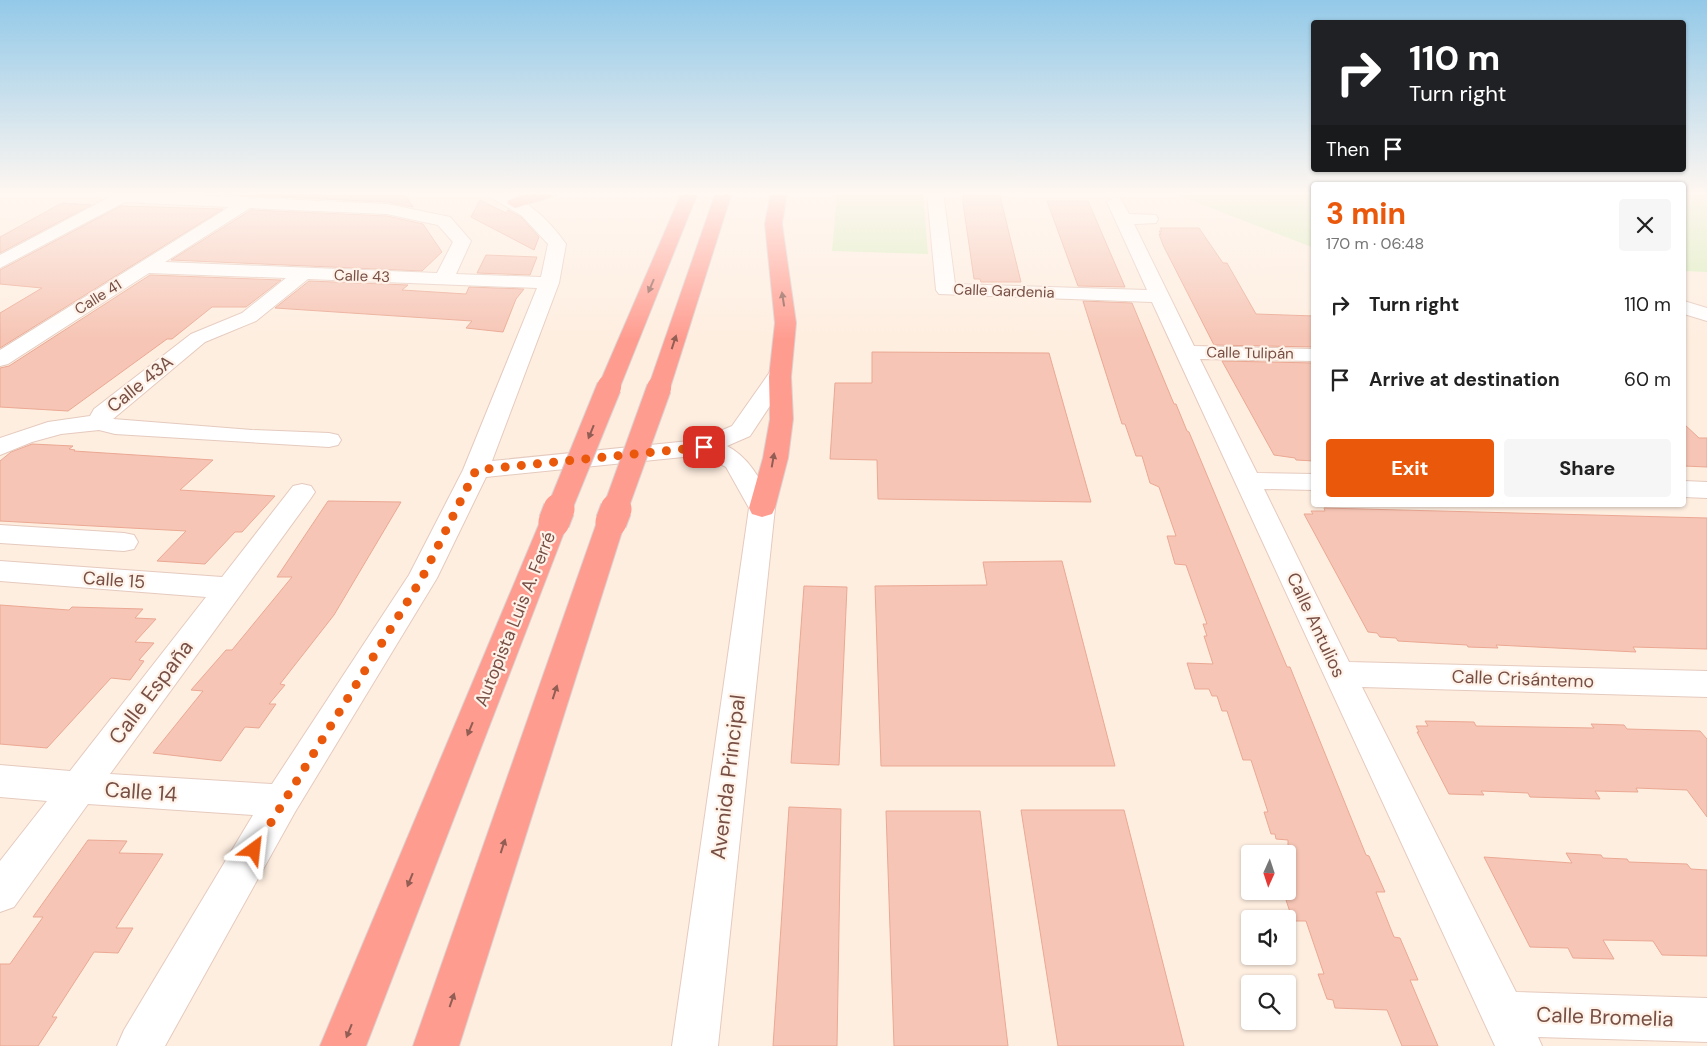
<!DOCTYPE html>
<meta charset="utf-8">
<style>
body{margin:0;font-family:"DM Sans",sans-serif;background:#f6f6f6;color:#222;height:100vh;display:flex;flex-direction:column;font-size:19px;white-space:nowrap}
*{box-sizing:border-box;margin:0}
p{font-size:16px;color:#767676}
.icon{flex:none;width:28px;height:28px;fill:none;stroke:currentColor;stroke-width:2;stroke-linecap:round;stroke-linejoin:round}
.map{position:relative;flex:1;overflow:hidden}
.sheet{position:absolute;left:1311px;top:182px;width:375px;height:325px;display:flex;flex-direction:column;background:#fff;border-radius:5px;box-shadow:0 1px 4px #0004}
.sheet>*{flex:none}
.top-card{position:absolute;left:1311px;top:20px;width:375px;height:152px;border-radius:5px;box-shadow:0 1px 4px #0004;background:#202124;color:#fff;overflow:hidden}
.needle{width:32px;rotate:183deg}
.controls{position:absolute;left:1241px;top:845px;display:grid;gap:10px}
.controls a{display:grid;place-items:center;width:55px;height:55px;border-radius:5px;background:#fff;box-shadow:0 1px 4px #0004;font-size:25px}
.pin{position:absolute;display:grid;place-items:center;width:42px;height:42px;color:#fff;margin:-21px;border-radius:10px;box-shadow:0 2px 8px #0006}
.me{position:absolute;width:55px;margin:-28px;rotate:30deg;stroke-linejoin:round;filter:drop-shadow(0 0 4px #0008)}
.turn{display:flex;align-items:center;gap:18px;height:105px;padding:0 15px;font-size:22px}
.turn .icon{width:65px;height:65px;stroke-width:2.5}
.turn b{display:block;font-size:35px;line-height:42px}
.then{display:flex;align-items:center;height:48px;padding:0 15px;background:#0003;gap:10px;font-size:19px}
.round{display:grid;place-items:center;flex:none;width:52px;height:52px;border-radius:5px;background:#f6f6f6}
.summary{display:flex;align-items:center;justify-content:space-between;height:85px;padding:0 15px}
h1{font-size:30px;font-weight:700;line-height:38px;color:#ea580c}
.primary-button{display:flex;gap:10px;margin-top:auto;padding:10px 15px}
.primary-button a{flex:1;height:58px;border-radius:5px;background:#ea580c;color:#fff;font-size:20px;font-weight:700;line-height:58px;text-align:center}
.primary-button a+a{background:#f6f6f6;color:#222}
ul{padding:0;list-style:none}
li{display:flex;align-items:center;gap:15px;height:75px;padding:0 15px}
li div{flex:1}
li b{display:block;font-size:19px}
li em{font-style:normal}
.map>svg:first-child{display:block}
</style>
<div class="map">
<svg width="1707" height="1046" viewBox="0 0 1707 1046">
<rect width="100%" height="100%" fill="#feeee0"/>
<g fill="#d8edbd">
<polygon points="837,192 923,192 928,254 832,251"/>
<polygon points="1170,192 1314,192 1314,248"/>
<polygon points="1684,192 1707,192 1707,272 1684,271"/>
</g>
<g fill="#f6c5b5" stroke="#eba893">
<polygon points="219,192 403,192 413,207 387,202 216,194"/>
<polygon points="964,192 999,192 1021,282 981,282 980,279 974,279 963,203"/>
<polygon points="480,200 506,213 508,210 521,217 539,237 534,250 471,217"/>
<polygon points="1047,201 1088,201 1125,287 1078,286"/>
<polygon points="62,203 91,205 0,253 0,237"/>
<polygon points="121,206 223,209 0,348 0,313 42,288 0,284 0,270"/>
<polygon points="251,210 387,216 423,224 442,252 422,271 171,260"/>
<polygon points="1160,228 1199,228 1223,263 1227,263 1256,314 1314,316 1314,347 1214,345 1163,245 1159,234 1161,234 1159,231 1162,231"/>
<polygon points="486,255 537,257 530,275 477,273"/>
<polygon points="150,275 281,280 246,307 212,307 172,339 167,339 68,411 0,407 0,368 9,366"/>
<polygon points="309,281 408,285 402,290 466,294 469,287 524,289 516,299 503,332 466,328 472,321 275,308"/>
<polygon points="1083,301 1132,303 1174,404 1176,404 1187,431 1189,432 1287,667 1290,667 1366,855 1369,856 1385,892 1376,892 1394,937 1400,938 1418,980 1410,980 1438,1046 1402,1046 1387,1010 1335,1008 1333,1000 1327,999 1318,974 1324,974 1306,921 1293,921 1283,891 1288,891 1288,840 1276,839 1275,834 1271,834 1264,812 1268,812 1251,760 1243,760 1227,711 1222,711 1217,696 1212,696 1209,689 1195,689 1187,663 1213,664 1204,636 1207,636 1203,624 1207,624 1186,565 1175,564 1167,536 1176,536 1159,487 1150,483 1142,456 1136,456 1125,424 1122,424"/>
<polygon points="872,352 1049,353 1091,502 878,499 877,460 830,459 835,383 872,383"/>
<polygon points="1222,361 1314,363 1314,461 1296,460 1295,458 1274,455"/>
<polygon points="1684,424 1699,438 1707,438 1707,467 1684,466"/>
<polygon points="32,444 73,446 69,449 75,450 74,451 213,460 180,490 275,496 242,532 235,532 205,564 157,561 186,531 0,521 0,461 11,452"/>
<polygon points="328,501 401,502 334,615 280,684 285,685 269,704 276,704 259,728 245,727 221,761 153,753 203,691 191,690 226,650 232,650 292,577 277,577"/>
<polygon points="1324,508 1707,518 1707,649 1633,647 1636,652 1496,645 1498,648 1468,647 1467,645 1398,641 1396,638 1380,637 1377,633 1368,632 1304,514 1313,514 1311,511 1325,511"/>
<polygon points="1062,561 1115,766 881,766 875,586 987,585 983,562"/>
<polygon points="804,586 847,587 839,765 791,763"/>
<polygon points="0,605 69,610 72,607 143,609 135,618 156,619 135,642 154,643 139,660 144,661 130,680 111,678 47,748 0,744"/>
<polygon points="1425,721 1474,722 1476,726 1594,728 1591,724 1624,725 1627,729 1700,731 1707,739 1707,817 1687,790 1636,788 1638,792 1595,791 1600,799 1530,797 1528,793 1481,791 1484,795 1449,794 1417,732 1419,732 1416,726 1428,726"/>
<polygon points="789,807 841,809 837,1046 773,1046"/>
<polygon points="1021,810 1124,810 1184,1046 1058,1046"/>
<polygon points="886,811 980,811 1008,1046 894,1046"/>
<polygon points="88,840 127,841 119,853 163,854 116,928 133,928 118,953 94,952 52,1017 57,1017 38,1046 0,1046 0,964 10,964 43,917 33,917"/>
<polygon points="1566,853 1601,855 1603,858 1627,859 1629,862 1687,864 1691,869 1707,870 1707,956 1662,955 1653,941 1603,940 1614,959 1573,958 1568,948 1530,947 1484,857 1572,863"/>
</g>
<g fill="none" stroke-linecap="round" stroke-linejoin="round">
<g stroke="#e5cabe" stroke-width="2">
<g id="minor">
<path d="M 119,192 L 387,204 L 450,217 L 471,241 L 456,274 L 541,277 L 548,244 L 522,216 L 482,192 C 490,192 499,191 506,193 C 531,202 551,223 566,244 L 559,283 L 492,461 L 699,440 L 732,426 L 772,369 L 780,367 L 788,369 L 791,374 L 750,436 L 727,446 C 752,459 762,484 775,508 L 718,1046 L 672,1046 L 749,508 L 726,467 L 703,455 L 486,477 L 437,578 L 295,812 L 165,1046 L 117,1046 L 124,1030 L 253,815 L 88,804 L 14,907 L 0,912 L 0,861 L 47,801 L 0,797 L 0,765 L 70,771 L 206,597 L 0,581 L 0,561 L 222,577 L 293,486 L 302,484 L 311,486 L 315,492 L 311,498 L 110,774 L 272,784 L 409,575 L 463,470 L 537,288 L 308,279 L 256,321 L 205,342 L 113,419 L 252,430 L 329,433 L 338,435 L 341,440 L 338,445 L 329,447 L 115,434 L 99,430 L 61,434 L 32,442 L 0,455 L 0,438 L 48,422 L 90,416 L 94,409 L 191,334 L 242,313 L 286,278 L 149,273 L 8,364 L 0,366 L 0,350 L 229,207 L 125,202 L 0,268 L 0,255 ZM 250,208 L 387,214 L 438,225 L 453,242 L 437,273 L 165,262 Z"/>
<polygon points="927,192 943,192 955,284 1147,290 1107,202 1115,197 1121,199 1129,214 1156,215 1158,219 1156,223 1134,224 1194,346 1314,349 1314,361 1200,359 1257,473 1314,474 1314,490 1264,489 1349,662 1707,671 1707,697 1362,687 1516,992 1707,998 1707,1042 1538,1037 1542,1046 1495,1046 1152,302 939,294 936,290"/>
<polygon points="1684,301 1707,308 1707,321 1684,314"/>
<polygon points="1684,481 1707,482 1707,498 1684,497"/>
<polygon points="0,525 124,533 134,535 138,542 134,549 124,551 0,543"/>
</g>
</g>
<g stroke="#dcd1cf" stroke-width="2">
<g id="highway">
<polygon points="533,192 560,192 558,195 515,208 507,203 509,200"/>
<polygon points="682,192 698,192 620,387 617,392 609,394 601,392 598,387"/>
<polygon points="716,192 732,192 670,388 667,393 659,395 651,393 648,388"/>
<polygon points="771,192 787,192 782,224 796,323 791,377 793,419 788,458 775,508 772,514 762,517 752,514 749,508 763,458 770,419 769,377 775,323 765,224"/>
<polygon points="554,513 564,516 568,522 366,1046 320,1046 540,522 544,516"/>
<polygon points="611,513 621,516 625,522 459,1046 413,1046 597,522 601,516"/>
</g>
</g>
<use href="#minor" fill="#fff" fill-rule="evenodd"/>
<use href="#highway" fill="#ff9c90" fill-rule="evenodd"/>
<g stroke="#dcd1cf" stroke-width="26" stroke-linecap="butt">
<g id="highway-bridge-far1">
<polyline points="559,510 609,387"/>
<polyline points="615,510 659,388"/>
</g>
</g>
<g stroke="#dcd1cf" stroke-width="33" stroke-linecap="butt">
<g id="highway-bridge">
<polyline points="554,522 559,509"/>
<polyline points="611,522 616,509"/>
</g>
</g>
<use href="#highway-bridge-far1" stroke="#ff9c90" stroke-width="24"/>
<use href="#highway-bridge" stroke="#ff9c90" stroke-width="31"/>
</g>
<defs><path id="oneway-solid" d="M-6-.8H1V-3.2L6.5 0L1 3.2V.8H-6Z" transform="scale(1.25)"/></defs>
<g fill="#925e54">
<use href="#oneway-solid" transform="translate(651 286) rotate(113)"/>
<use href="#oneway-solid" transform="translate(783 299) rotate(-99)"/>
<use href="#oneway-solid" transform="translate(674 342) rotate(-72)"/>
<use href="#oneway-solid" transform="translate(591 432) rotate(112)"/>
<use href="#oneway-solid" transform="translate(773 460) rotate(-80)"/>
<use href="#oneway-solid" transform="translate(555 692) rotate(-72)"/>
<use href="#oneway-solid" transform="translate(470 729) rotate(112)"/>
<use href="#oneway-solid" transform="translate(503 846) rotate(-72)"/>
<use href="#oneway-solid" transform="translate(410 880) rotate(112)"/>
<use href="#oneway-solid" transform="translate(452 1000) rotate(-71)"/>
<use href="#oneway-solid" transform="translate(349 1031) rotate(112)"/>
</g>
<linearGradient id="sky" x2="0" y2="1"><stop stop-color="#93c9e8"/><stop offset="0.57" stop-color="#fff7f1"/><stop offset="1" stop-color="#fff7f1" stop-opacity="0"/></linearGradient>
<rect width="1707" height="339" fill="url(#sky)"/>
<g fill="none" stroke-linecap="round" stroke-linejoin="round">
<polyline stroke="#ea580c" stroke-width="9" stroke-dasharray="0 16.2" points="254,850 422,578 476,470 704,447"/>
</g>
<g text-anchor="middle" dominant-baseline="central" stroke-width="4.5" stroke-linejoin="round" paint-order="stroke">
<g font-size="15" fill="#774f45" stroke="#fff2e8">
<text transform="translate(362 276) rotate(2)">Calle 43</text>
<text transform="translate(1004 291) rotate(2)">Calle Gardenia</text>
<text transform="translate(98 297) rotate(-32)">Calle 41</text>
<text transform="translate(1250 353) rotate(1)">Calle Tulipán</text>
</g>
<g font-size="18" fill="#774f45" stroke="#fff2e8">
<text transform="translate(140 384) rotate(-39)">Calle 43A</text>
<text transform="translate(114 580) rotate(4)">Calle 15</text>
<text transform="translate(515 619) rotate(-68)">Autopista Luis A. Ferré</text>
<text transform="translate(1316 625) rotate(65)">Calle Antulios</text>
<text transform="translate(1523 679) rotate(2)">Calle Crisántemo</text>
</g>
<g font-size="21" fill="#774f45" stroke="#fff2e8">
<text transform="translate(151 692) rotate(-53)">Calle España</text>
<text transform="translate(728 777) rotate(-83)">Avenida Principal</text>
<text transform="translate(141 792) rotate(4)">Calle 14</text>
<text transform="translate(1605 1017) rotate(2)">Calle Bromelia</text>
</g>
</g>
</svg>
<div class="controls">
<a><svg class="needle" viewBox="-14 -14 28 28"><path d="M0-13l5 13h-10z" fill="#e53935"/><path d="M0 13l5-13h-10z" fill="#767676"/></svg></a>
<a><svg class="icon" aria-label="sound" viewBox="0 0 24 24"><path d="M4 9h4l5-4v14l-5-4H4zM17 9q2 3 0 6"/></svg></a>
<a><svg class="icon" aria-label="search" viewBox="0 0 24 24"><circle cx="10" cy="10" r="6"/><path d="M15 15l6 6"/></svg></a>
</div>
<div class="pin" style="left:704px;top:447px;background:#d93025"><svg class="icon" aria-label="arrive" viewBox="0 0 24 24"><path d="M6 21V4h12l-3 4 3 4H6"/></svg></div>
<svg class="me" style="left:254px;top:850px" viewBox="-20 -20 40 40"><path d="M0-17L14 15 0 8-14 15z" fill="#ea580c" stroke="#fff" stroke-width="4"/></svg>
<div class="top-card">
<div class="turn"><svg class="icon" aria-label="right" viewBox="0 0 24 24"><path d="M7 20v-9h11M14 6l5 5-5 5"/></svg><div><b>110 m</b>Turn right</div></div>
<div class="then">Then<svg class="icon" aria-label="arrive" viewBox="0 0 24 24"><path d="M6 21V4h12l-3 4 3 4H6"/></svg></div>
</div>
<section class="sheet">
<div class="summary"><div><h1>3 min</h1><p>170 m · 06:48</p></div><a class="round"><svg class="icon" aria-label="close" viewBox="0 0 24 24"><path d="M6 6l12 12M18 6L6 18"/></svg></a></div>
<ul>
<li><svg class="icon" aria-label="right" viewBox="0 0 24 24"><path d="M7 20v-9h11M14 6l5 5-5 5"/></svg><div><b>Turn right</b></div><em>110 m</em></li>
<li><svg class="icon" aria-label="arrive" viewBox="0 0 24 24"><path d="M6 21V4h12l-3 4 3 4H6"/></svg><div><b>Arrive at destination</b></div><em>60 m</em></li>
</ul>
<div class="primary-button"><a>Exit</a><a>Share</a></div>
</section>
</div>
